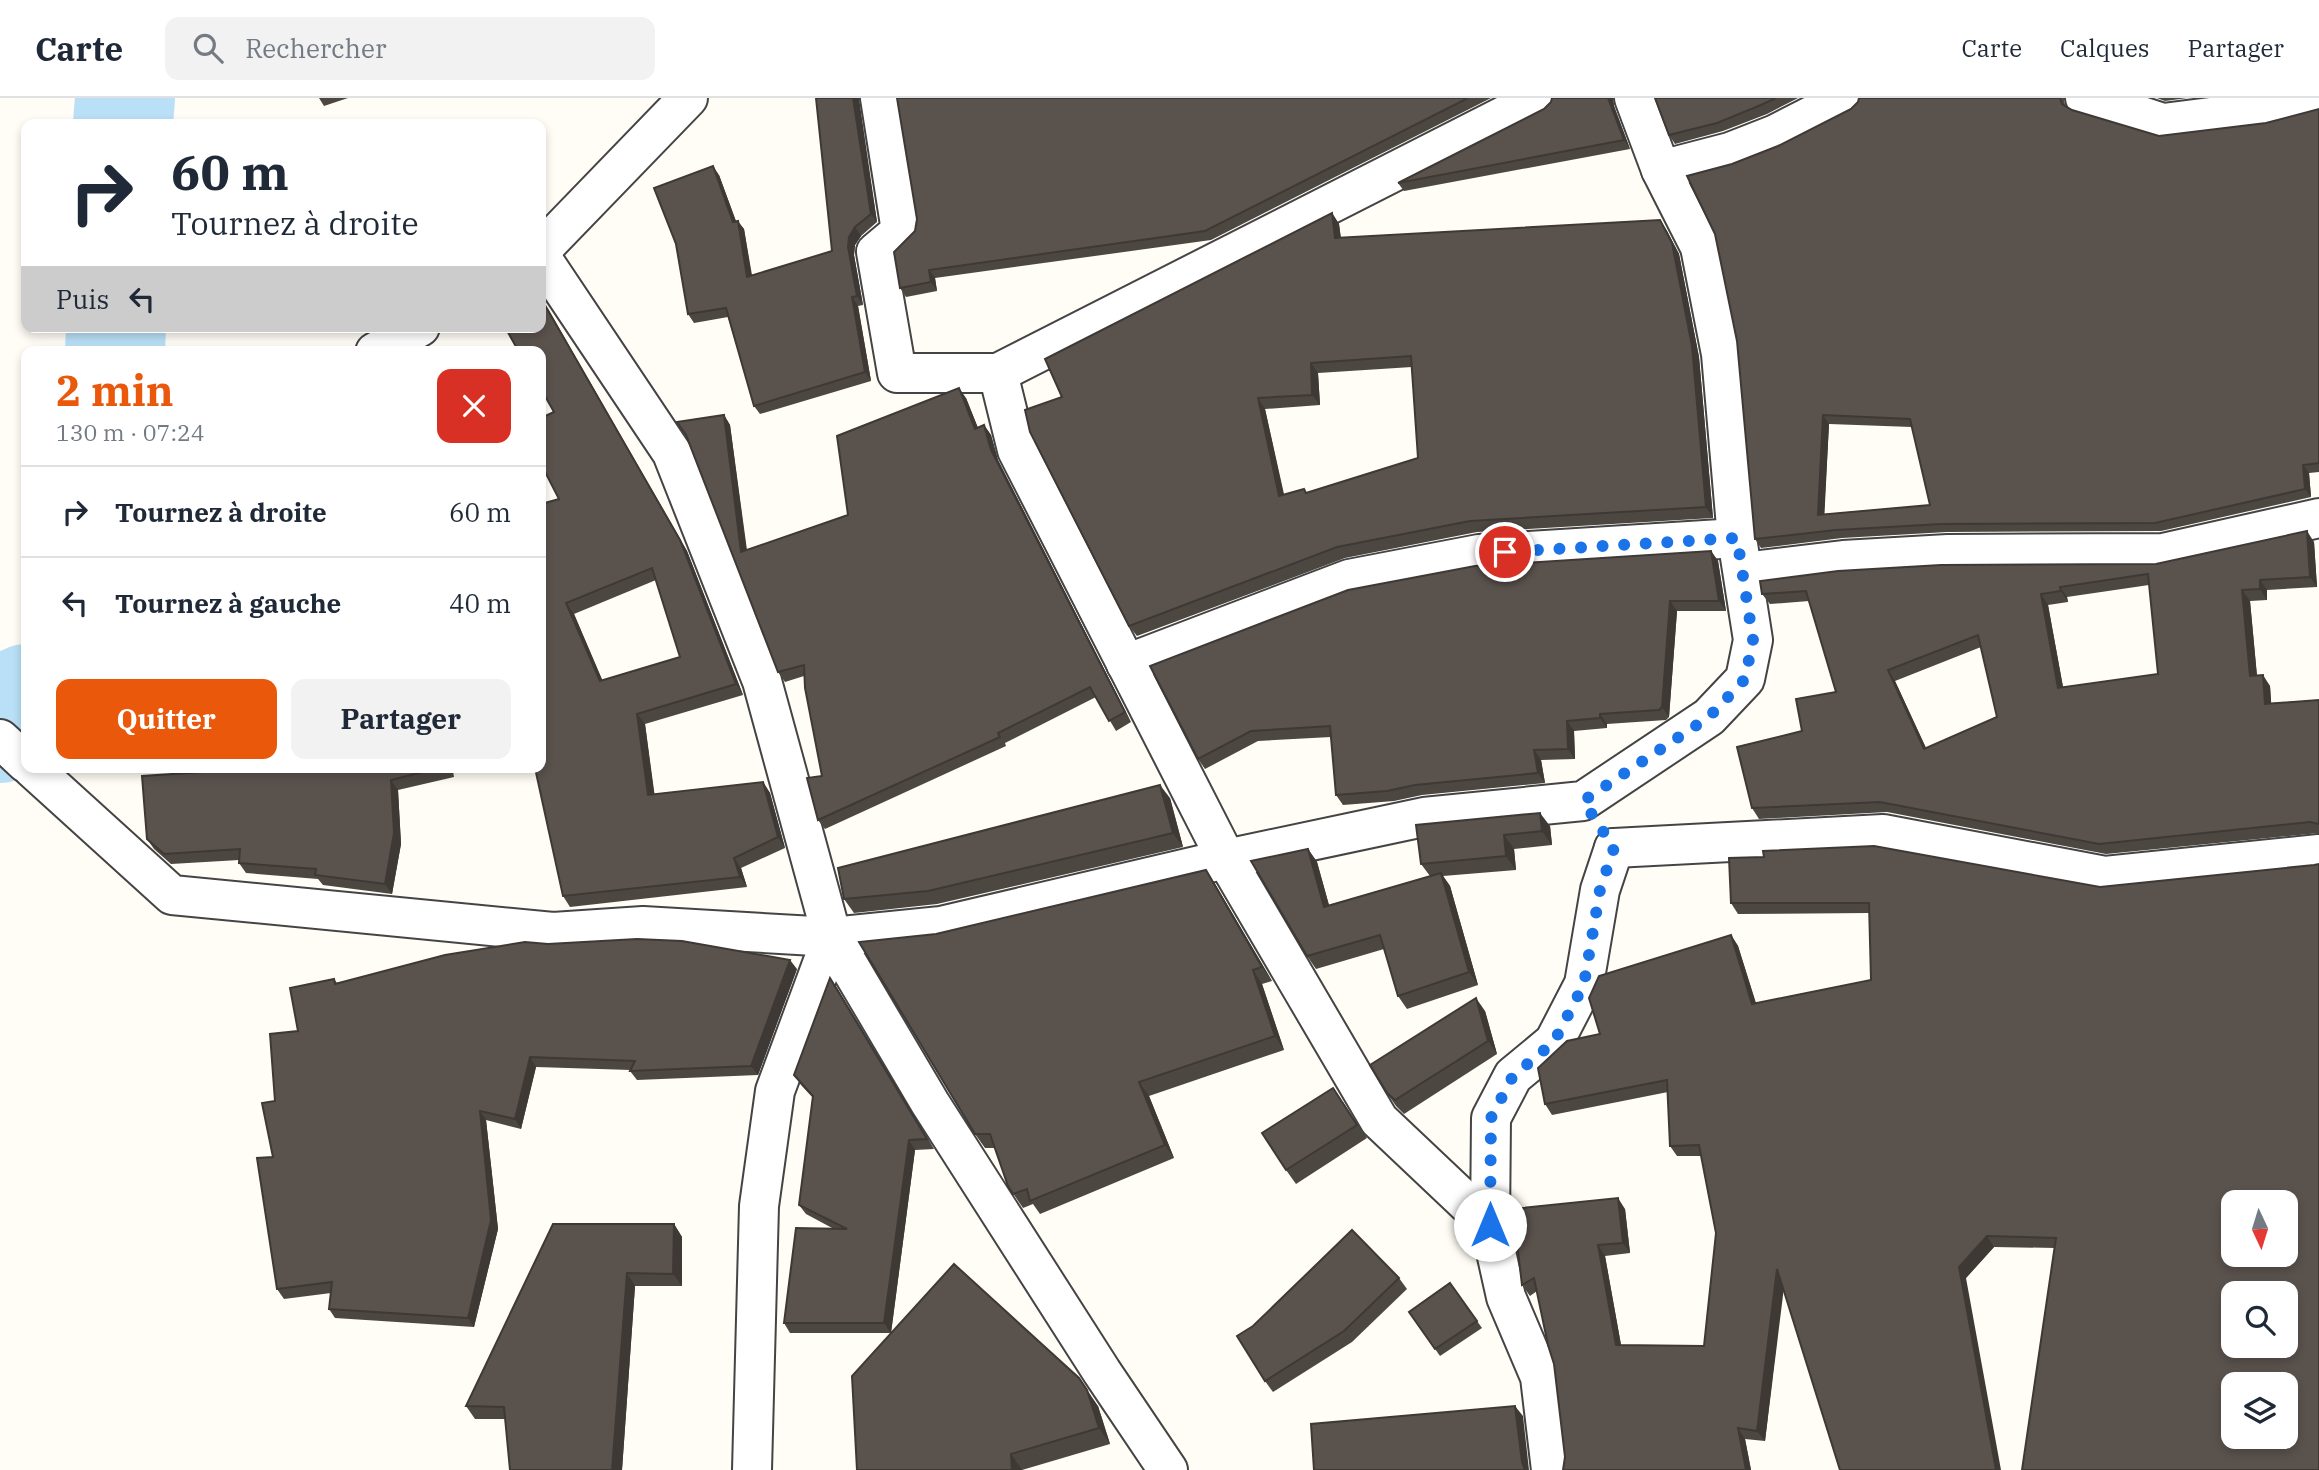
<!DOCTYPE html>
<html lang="fr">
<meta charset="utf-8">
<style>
body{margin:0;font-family:"IBM Plex Serif",serif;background:#f2f2f3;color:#1f2937;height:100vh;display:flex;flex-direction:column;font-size:26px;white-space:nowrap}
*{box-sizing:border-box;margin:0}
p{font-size:23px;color:#747a83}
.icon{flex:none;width:38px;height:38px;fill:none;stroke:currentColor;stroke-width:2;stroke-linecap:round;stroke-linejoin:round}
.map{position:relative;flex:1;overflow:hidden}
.sheet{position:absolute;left:21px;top:248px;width:525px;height:427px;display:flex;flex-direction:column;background:#fff;border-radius:14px;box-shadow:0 4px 10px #0003}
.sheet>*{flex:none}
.hud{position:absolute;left:21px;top:21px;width:525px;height:214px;border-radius:14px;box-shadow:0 4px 10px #0003;background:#fff;color:#1f2937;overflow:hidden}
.needle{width:46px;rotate:176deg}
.controls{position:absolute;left:2221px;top:1092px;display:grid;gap:14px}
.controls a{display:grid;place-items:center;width:77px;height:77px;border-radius:14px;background:#fff;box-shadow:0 4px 10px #0003;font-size:35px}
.pin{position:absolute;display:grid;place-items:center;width:60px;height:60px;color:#fff;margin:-30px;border:4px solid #fff;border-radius:50%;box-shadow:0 2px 7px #0007}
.me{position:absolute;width:77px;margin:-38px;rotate:0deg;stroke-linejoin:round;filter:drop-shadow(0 0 5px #0008)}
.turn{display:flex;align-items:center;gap:24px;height:147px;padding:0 35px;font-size:32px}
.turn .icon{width:91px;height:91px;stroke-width:2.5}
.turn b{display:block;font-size:49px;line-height:60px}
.then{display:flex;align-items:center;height:66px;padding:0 35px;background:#0003;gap:14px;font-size:26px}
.round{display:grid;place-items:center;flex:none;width:74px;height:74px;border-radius:14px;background:#f2f2f3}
.summary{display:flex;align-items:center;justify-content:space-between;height:119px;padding:0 35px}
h1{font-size:42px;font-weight:700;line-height:52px;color:#ea580c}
.action{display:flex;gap:14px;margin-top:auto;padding:14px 35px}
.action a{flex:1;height:80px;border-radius:14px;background:#ea580c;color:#fff;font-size:28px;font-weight:700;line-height:80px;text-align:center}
.action a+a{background:#f2f2f3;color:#1f2937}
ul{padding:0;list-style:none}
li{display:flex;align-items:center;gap:21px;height:91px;padding:0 35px;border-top:2px solid #e0e1e3}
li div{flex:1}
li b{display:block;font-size:26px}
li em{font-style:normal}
header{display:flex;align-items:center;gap:42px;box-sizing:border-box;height:98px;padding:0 35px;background:#fff;border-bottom:2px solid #e0e1e3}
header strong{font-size:33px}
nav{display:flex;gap:38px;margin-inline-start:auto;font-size:24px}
.search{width:490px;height:63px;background:#f2f2f3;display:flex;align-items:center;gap:18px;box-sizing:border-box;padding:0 24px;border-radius:14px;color:#747a83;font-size:26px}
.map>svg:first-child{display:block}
</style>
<header>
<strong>Carte</strong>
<div class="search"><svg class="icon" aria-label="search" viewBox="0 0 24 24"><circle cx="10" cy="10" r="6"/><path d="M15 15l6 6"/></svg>Rechercher</div>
<nav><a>Carte</a><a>Calques</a><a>Partager</a></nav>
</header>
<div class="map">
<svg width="2319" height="1372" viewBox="0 0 2319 1372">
<rect width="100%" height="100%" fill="#fffdf5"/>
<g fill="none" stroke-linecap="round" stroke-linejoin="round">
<g stroke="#b9e0f7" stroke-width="100">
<polyline points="123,26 125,0"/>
<polyline points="115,254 116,229"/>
<polyline points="0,635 26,596"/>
</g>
<g stroke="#444" stroke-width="42">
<g id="minor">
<polyline points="880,0 901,133 876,154 897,275 998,275 1017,352 1226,761 1379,1022 1490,1127"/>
<polyline points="2085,0 2163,25 2267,12 2317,0"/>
<polyline points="1661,72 1730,54 1776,36 1846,0"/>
<polyline points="541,152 688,0"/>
<polyline points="541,159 672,355 762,583 832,839 930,1005 1102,1274 1168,1372"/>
<polyline points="375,254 420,229"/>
<polyline points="998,275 1539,0"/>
<polyline points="1743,474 1843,462 1948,456 2163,455 2319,420"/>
<polyline points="1126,566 1349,481 1479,456 1737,440"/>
<polyline points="0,641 26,665"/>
<polyline points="32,670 172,797 553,834 643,828 832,839 941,828 1226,761 1424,719 1583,703 1709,619 1745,581 1753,542 1737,440 1721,256 1700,149 1661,72 1634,0"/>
<polyline points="1614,750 1883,736 2105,778 2319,756"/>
<polyline points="752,1372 759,1108 775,993 832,839"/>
<polyline points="1551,1372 1540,1279 1506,1199 1490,1127 1491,1020 1513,978 1554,944 1584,886 1600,792 1614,750"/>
</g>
</g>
<use href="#minor" stroke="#fff" stroke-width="38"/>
</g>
<g fill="#4d4742" fill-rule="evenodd">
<polygon points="319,0 348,0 324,8"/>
<polygon points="897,0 1491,0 1211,142 935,180 937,193 906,199 900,190 915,133 917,121"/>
<polygon points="1552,0 1613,0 1614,8 1630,51 1404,93 1398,85 1544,11 1551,4"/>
<polygon points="1655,0 1798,0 1767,16 1723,33 1675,46 1669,37"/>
<path d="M 1859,0 L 2064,0 L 2065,7 L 2072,12 L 2159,38 L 2266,25 L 2319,11 L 2319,374 L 2309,375 L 2311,399 L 2161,433 L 1947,434 L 1842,440 L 1761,450 L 1755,441 L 1732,66 L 1778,48 L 1851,11 L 1858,4 ZM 1829,326 L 1912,329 L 1930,407 L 1824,416 Z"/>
<polygon points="2157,0 2187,0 2165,3"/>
<polygon points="858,3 877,124 861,138 855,147 854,157 863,207 858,208 871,283 760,316 754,308 728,219 694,225 688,216 719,77 736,123 744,131 752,177 832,153"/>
<path d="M 1332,115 L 1339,126 L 1341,140 L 1660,122 L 1667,133 L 1679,156 L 1699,259 L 1713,420 L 1477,434 L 1345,460 L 1137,538 L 1129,528 L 1062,299 ZM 1412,269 L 1418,360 L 1307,395 L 1284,396 L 1265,311 L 1320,307 L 1318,275 Z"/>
<path d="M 542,202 L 549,213 L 687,453 L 743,597 L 645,626 L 654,696 L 763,684 L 770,695 L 785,750 L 741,770 L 747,789 L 570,809 L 563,798 L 559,401 L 554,314 ZM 656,482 L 680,559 L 602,582 L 574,516 Z"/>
<polygon points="966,300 978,330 984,327 991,337 998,362 1131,624 1116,633 1096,599 1005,645 1006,648 825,731 818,722 822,678 804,578 785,584 778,574 686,337 724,317 730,327 747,452 848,417"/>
<path d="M 2314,444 L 2317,489 L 2267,492 L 2267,502 L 2250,503 L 2257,578 L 2270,588 L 2271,605 L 2319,602 L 2319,735 L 2106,756 L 1887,714 L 1759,721 L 1752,710 L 1802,633 L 1836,594 L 1809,503 L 1770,506 L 1762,496 L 2156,466 ZM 2149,487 L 2158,576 L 2063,589 L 2048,507 L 2068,504 L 2067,499 ZM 1981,549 L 1997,619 L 1926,650 L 1895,583 Z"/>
<polygon points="1711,453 1718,463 1726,513 1677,513 1669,619 1666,622 1607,626 1607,630 1574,633 1575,661 1541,662 1545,685 1422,697 1394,703 1343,707 1336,697 1331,639 1258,643 1205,671 1198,661 1150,568"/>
<polygon points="203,670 464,670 453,673 454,679 398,692 401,746 392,796 323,787 318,781 246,775 239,765 239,762 171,766 154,751 147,741 203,674"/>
<polygon points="1170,700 1183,749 937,806 854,815 844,801"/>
<polygon points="1416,727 1550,728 1552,747 1514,751 1516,772 1443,778 1450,788 1478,887 1407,911 1398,898 1384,851 1316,871 1307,858 1308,751 1317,764 1329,807 1430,778 1421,766"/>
<polygon points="2314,767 2055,1150 1994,1149 1966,1180 1783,1190 1765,1343 1745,1341 1751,1372 1563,1372 1565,1359 1554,1266 1537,1193 1530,1198 1522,1187 1625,1111 1630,1155 1605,1158 1621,1247 1704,1248 1716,1135 1701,1058 1677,1058 1670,1048 1668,994 1552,1017 1545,1006 1600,936 1731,837 1738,848 1756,905 1871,882 1869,815 1738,816 1731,805 2100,789"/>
<polygon points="1215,786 1272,883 1262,886 1284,952 1149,998 1174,1060 1040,1116 1033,1106 1023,1110 1008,1088 995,1050 985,1050 975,1036 936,836"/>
<polygon points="797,871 758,977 637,982 630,973 631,972 536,969 521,1031 486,1022 498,1131 474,1229 335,1220 329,1211 331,1195 284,1201 277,1191 273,1059 275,1003 298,933 334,881 337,885"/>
<polygon points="837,890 934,1051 915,1052 891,1235 790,1235 784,1225 834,1131 806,1116 799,1107 813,1000 801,987 794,977"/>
<polygon points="1485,913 1497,956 1404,1016 1396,1008 1387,995"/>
<polygon points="1343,1004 1367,1040 1296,1086 1286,1072"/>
<polygon points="674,1126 682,1139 682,1188 635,1188 622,1372 510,1372 505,1321 475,1321 466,1308"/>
<polygon points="1399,1180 1407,1191 1352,1244 1273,1294 1265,1283"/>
<polygon points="1450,1185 1482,1230 1440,1258 1409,1214"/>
<polygon points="1098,1308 1110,1346 1022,1372 857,1372"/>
</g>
<g fill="#3f3936">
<polygon points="853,0 859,0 877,124 871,116"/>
<polygon points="1608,0 1613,0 1614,8 1630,51 1624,42"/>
<polygon points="713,68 719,77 739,132 733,124"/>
<polygon points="1332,115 1339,126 1342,151 1335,140"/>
<polygon points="1660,122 1667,133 1679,156 1699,259 1713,420 1706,409"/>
<polygon points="738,123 744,131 753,187 747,179"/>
<polygon points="855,129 861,138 855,147 854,157 863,207 857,198 848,149 849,139"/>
<polygon points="929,172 935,180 937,193 931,184"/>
<polygon points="852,199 858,208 871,283 865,274"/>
<polygon points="542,202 549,213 687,453 743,597 736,586"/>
<polygon points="1311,265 1318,275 1320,307 1312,297"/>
<polygon points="959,290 966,300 982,340 975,331"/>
<polygon points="1258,300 1265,311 1286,408 1279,398"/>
<polygon points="724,317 730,327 748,464 741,454"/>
<polygon points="1823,317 1829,326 1824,425 1818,417"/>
<polygon points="984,327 991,337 998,362 1131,624 1125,614 991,352"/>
<polygon points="2303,367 2309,375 2311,399 2305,391"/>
<polygon points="2307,433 2314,444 2317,489 2310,479"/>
<polygon points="1711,453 1718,463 1726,513 1719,503"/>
<polygon points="2260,482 2267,492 2267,502 2260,491"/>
<polygon points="2060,489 2067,499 2068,504 2061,493"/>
<polygon points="2242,492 2250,503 2258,589 2250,578"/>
<polygon points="2041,496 2048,507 2065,600 2058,590"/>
<polygon points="1670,503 1677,513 1669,619 1662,609"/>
<polygon points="566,505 574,516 607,593 600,583"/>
<polygon points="1888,572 1895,583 1931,661 1924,651"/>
<polygon points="2263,577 2270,588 2272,616 2265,606"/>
<polygon points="637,616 645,626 656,707 648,697"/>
<polygon points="1600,616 1607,626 1607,630 1600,620"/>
<polygon points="1567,623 1574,633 1575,661 1568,651"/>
<polygon points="1534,652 1541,662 1545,685 1538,675"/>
<polygon points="391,682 398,692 401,746 392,796 385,786"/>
<polygon points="763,684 770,695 785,750 778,739"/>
<polygon points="1160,687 1170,700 1183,749 1173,735"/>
<polygon points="1540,715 1550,728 1552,747 1542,733"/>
<polygon points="1504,737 1514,751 1516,772 1506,758"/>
<polygon points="1308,751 1317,764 1333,822 1324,809"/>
<polygon points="734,760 741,770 747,789 740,779"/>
<polygon points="1206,772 1215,786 1272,883 1262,869"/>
<polygon points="1441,775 1450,788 1478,887 1469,874"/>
<polygon points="1731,837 1738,848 1759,916 1752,906"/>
<polygon points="790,862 797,871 758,977 751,968"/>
<polygon points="1253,872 1262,886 1284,952 1275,938"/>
<polygon points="830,880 837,890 934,1051 927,1041"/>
<polygon points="1476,900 1485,913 1497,956 1488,943"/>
<polygon points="530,959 536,969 521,1031 515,1021"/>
<polygon points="1139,984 1149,998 1174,1060 1165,1047"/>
<polygon points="480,1013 486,1022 498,1131 474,1229 468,1220"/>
<polygon points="909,1042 915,1052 891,1235 884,1225"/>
<polygon points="1618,1100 1625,1111 1630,1155 1623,1145"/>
<polygon points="674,1126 682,1139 682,1188 673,1176"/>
<polygon points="1987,1138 1994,1149 1966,1180 2001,1372 1996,1372 1959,1169"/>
<polygon points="1598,1147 1605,1158 1623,1258 1616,1247"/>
<polygon points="1777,1171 1785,1181 1765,1343 1757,1333"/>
<polygon points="627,1175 635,1188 622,1372 612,1372"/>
<polygon points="1079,1280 1098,1308 1110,1346 1099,1330"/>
<polygon points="1515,1308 1523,1318 1529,1372 1525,1372 1522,1364"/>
<polygon points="1738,1330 1745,1341 1751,1372 1746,1372"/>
<polygon points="1011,1356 1022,1372 1012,1372"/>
</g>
<g fill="#5a524d" stroke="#3f3936" stroke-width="2" fill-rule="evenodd">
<polygon points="816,0 853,0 871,116 855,129 849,139 848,149 857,198 852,199 865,274 754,308 726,210 688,216 676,146 654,90 713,68 733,124 738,123 747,179 832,153"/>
<polygon points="897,0 1468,0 1205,133 929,172 931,184 900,190 894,154 915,133 917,121"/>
<polygon points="1552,0 1608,0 1624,42 1398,85 1544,11 1551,4"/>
<polygon points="1655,0 1776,0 1761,7 1717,25 1669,37"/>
<path d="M 1859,0 L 2060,0 L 2062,6 L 2072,12 L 2159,38 L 2266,25 L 2319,11 L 2319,365 L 2303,367 L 2305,391 L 2155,425 L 1941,426 L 1836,432 L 1755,441 L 1737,243 L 1715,136 L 1687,78 L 1732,66 L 1778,48 L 1851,11 L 1858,4 ZM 1823,317 L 1910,321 L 1930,407 L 1818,417 Z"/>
<path d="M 1332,115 L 1335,140 L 1660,122 L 1672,145 L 1692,248 L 1706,409 L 1470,423 L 1337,449 L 1129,528 L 1030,334 L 1025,312 L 1062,299 L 1045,261 ZM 1411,258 L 1418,360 L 1306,395 L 1304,391 L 1279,398 L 1258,300 L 1312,297 L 1311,265 Z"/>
<path d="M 542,202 L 680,442 L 736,586 L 637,616 L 648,697 L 763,684 L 778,739 L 734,760 L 740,779 L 563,798 L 535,670 L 541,670 L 541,406 L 559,401 L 541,366 L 541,320 L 554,314 L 541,291 L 541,254 L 519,254 L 505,229 L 541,229 ZM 652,470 L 680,559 L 600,583 L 566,505 Z"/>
<polygon points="959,290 975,331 984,327 991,352 1125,614 1109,623 1090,589 998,635 1000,639 818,722 807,680 822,678 805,590 804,567 778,574 686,337 677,324 724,317 741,454 848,417 837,338"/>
<path d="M 2307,433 L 2310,479 L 2260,482 L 2260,491 L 2242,492 L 2250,578 L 2263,577 L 2265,606 L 2319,602 L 2319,726 L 2310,724 L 2099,746 L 1880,704 L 1752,710 L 1737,649 L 1802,633 L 1796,601 L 1836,594 L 1806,493 L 1762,496 L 1760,483 L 1838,473 L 1941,467 L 2156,466 ZM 2148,476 L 2158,576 L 2058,590 L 2041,496 L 2061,493 L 2060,489 ZM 1978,537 L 1997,619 L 1924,651 L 1888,572 Z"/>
<polygon points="1711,453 1719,503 1670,503 1662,609 1659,612 1600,616 1600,620 1567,623 1568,651 1534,652 1538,675 1415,687 1387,693 1336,697 1330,628 1251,633 1198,661 1150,568 1348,492 1475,468"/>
<polygon points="203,670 439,670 391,682 394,735 385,786 315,777 316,771 239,765 240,751 164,756 147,741 142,678 203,674"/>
<polygon points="1160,687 1173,735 928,793 844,801 838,770"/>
<polygon points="1540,715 1542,733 1504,737 1506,758 1421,766 1416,727"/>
<path d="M 1874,748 L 2100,789 L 2314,767 L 2319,766 L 2319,1372 L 2022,1372 L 2056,1140 L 1987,1138 L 1959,1169 L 1996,1372 L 1840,1372 L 1777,1171 L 1757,1333 L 1738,1330 L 1746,1372 L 1563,1372 L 1565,1359 L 1554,1266 L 1548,1247 L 1534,1180 L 1522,1187 L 1513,1111 L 1618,1100 L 1623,1145 L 1598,1147 L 1616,1247 L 1704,1248 L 1716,1135 L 1699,1047 L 1670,1048 L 1667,982 L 1545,1006 L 1538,970 L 1567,943 L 1600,936 L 1589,900 L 1599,878 L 1731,837 L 1752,906 L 1871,882 L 1869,805 L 1731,805 L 1729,760 L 1764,759 L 1763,753 ZM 2233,1104 L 2286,1104 L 2286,1157 L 2233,1157 ZM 2233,1195 L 2286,1195 L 2286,1248 L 2233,1248 ZM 2233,1286 L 2286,1286 L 2286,1339 L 2233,1339 Z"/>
<polygon points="1308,751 1324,809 1441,775 1469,874 1398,898 1380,837 1307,858 1251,763"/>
<polygon points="1206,772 1262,869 1253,872 1275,938 1139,984 1165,1047 1030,1103 1027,1091 1013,1096 1008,1088 990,1036 975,1036 859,844 936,836"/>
<polygon points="637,841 682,843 790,862 751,968 630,973 635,963 530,959 515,1021 480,1013 491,1122 468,1220 329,1211 332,1184 277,1191 257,1060 273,1059 262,1005 275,1003 270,936 298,933 290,890 334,881 335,886 445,857 525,844 548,846"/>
<polygon points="830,880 927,1041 909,1042 884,1225 784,1225 796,1130 847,1131 799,1107 813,998 794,977"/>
<polygon points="1476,900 1488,943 1395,1002 1387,995 1370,967"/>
<polygon points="1333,990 1357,1027 1286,1072 1262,1035"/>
<polygon points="553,1126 674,1126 673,1176 627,1175 612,1372 510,1372 504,1309 466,1308"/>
<polygon points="1352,1132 1399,1180 1344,1233 1265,1283 1237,1238 1253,1228"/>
<polygon points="954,1166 1079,1280 1087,1292 1099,1330 1011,1356 1012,1372 857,1372 852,1278"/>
<polygon points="1450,1185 1477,1223 1435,1251 1409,1214"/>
<polygon points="1515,1308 1522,1364 1525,1372 1314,1372 1311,1326"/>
</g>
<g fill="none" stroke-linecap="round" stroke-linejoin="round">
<polyline stroke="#1a73e8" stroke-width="12" stroke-dasharray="0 21.6" points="1490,1127 1491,1020 1513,978 1554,944 1584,886 1600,792 1614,750 1583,703 1709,619 1745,581 1753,542 1737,440 1505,454"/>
</g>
</svg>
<div class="controls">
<a><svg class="needle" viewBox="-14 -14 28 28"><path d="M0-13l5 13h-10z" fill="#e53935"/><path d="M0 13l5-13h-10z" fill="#747a83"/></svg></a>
<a><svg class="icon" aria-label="search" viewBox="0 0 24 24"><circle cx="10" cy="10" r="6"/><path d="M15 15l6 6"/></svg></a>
<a><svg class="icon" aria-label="layers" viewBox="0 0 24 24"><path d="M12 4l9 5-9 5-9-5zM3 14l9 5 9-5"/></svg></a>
</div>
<div class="pin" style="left:1505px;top:454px;background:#d93025"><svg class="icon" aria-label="arrive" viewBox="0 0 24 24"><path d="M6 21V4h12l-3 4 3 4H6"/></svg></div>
<svg class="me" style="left:1490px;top:1127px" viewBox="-20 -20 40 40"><circle r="19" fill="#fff"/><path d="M0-13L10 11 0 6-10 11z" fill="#1a73e8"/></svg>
<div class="hud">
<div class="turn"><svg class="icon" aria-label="right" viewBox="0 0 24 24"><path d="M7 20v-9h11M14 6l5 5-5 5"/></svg><div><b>60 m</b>Tournez à droite</div></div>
<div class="then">Puis<svg class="icon" aria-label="left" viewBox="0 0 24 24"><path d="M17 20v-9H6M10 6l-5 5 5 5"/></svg></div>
</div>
<section class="sheet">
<div class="summary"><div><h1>2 min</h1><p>130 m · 07:24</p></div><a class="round" style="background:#d93025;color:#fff"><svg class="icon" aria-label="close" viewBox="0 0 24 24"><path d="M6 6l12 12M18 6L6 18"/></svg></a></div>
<ul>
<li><svg class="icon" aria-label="right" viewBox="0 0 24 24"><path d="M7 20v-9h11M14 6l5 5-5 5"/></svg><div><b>Tournez à droite</b></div><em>60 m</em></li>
<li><svg class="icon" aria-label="left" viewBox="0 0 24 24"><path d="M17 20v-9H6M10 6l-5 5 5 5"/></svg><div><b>Tournez à gauche</b></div><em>40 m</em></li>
</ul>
<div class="action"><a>Quitter</a><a>Partager</a></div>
</section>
</div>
